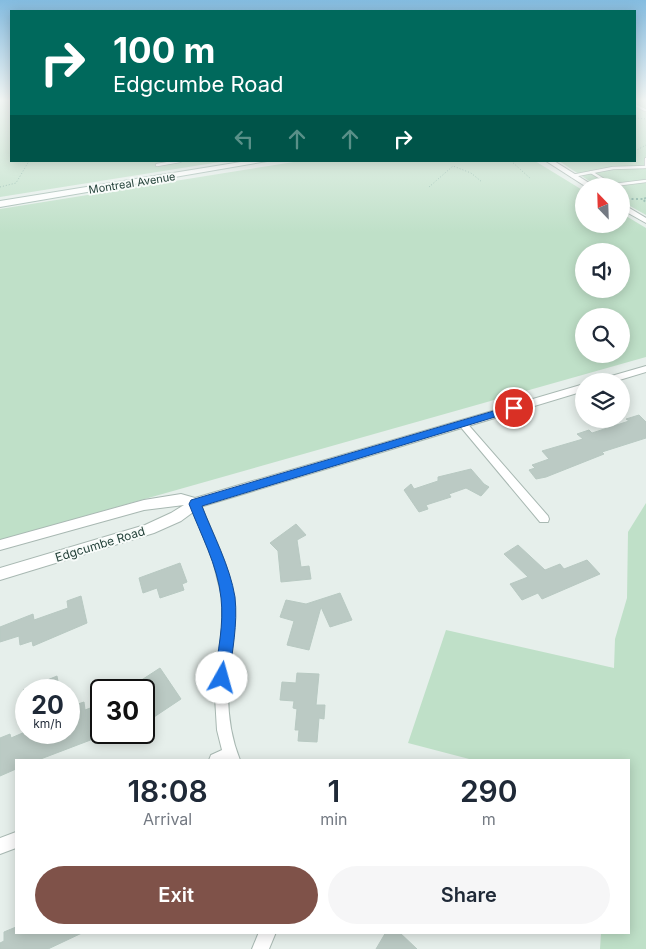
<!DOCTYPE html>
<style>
body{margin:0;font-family:Inter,sans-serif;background:#f6f6f7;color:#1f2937;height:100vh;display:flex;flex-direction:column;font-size:19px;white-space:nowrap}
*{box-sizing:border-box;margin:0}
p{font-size:16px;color:#747a83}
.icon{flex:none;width:28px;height:28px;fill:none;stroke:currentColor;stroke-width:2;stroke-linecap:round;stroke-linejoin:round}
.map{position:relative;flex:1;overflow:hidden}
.panel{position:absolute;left:15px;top:759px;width:615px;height:175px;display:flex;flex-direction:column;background:#fff;border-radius:0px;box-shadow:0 2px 12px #0003}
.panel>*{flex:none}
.hud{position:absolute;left:10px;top:10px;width:626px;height:152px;border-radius:0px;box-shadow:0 2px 12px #0003;background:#00695c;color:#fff;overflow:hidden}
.needle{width:32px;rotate:337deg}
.controls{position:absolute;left:575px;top:178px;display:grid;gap:10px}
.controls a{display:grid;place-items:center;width:55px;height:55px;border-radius:50%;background:#fff;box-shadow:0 2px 12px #0003;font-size:25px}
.speed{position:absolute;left:15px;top:679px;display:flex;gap:10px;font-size:25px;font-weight:700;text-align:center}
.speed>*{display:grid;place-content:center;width:65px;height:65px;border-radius:50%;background:#fff;box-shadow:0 2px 12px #0003;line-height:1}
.speed small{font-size:12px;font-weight:400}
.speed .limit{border:2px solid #111;border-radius:8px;background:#fff;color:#111}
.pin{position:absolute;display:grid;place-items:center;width:42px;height:42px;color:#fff;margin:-21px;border:2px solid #fff;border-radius:50%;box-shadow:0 1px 5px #0007}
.me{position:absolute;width:55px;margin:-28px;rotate:7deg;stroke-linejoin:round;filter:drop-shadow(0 0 4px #0008)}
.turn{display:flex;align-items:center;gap:18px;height:105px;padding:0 20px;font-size:22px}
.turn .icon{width:65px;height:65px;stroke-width:2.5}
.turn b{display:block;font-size:35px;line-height:42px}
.lanes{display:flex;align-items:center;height:48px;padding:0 20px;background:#0003;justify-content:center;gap:25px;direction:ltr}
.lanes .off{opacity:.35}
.eta{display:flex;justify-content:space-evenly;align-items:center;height:85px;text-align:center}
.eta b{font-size:30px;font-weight:600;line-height:35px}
.action{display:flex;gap:10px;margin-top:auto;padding:10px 20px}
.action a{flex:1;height:58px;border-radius:30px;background:#7f5249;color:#fff;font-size:20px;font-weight:600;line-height:58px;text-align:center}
.action a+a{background:#f6f6f7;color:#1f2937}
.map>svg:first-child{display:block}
</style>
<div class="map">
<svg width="646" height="949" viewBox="0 0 646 949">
<rect width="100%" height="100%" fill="#e6efeb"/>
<g fill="#bfe0c8" fill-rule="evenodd">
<polygon points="0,101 11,101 11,161 226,161 0,197"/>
<polygon points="635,101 646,101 646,215 621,201 621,186 597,186 559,161 635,161"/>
<path d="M 300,161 L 535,161 L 584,191 L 584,224 L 621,224 L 621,213 L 646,228 L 646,357 L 0,540 L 0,209 ZM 584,251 L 621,251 L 621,289 L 584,289 ZM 584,316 L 621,316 L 621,354 L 584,354 Z"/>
<polygon points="646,503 646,949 600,949 601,933 629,932 629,760 473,760 408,743 446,630 614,668 615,639 627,598 628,532"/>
</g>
<g fill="#bbcac4" stroke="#b8c9c2">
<polygon points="639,415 646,422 646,438 602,452 604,454 546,477 536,479 529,470 535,468 532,465 549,459 542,451 583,439 577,434 589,430 592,433 629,421 626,419"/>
<polygon points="471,469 484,484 489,487 481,496 466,488 449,494 451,497 426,505 428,509 419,512 404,490 411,484 414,489 438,481 438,477"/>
<polygon points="296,524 306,535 297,540 301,567 309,566 311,579 281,582 278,551 270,543"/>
<polygon points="518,545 545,570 560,564 564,569 587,560 600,574 542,599 538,593 522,600 510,584 528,577 504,554"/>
<polygon points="180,563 187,582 182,584 184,590 160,598 157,588 143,593 139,578"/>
<polygon points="340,593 352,620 330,627 321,607 309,650 287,645 294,621 280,617 286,600 306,604"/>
<polygon points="81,596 87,623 33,646 32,641 20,645 19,636 0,642 0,627 33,614 34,620 68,608 67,601"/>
<polygon points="160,668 181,699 148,721 144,715 145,689 140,681"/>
<polygon points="297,673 319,674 316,705 325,705 324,719 319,718 317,742 298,741 299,730 295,730 297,709 293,708 294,701 280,700 282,682 296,683"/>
<polygon points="57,676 59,687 52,690 23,690"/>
<polygon points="84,702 85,710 101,704 101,736 38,760 16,760 16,769 0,776 0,738 10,734 11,738 25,732 69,732 69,707"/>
<polygon points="16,927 16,932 84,932 48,949 0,949 0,943 4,941 4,932"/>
<polygon points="386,932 399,932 417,949 376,949"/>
</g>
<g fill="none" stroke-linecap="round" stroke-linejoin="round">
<g stroke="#a8b8b2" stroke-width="4">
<g id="service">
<polyline points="635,105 645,110"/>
<polyline points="646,159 646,165"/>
<polyline points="157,165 180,161"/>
<polyline points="591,172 612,185"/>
<polyline points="572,176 613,168 646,167"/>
<polyline points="606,186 646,181"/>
</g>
</g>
<g stroke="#a8b8b2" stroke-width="2">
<g id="minor">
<polygon points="462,420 465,421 548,516 549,519 548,522 540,522 459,425 457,423"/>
<path d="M 195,499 L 199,500 L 200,503 C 213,536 232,569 234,604 C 236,625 232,645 230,666 C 226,698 228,730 240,760 L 209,760 L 211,755 L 222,750 L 217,730 L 215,697 L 216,677 L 222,627 L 222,597 L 213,561 L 190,503 L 191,500 Z"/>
<polygon points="16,832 16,848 0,854 0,838"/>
<polygon points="259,932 276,932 269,949 252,949"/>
</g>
</g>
<g stroke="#a8b8b2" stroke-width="2">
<g id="tertiary">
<polygon points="546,161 554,161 594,186 585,186"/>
<polygon points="621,203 646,218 646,223 621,209"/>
<polygon points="646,366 646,372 616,381 600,381 601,379"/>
<polygon points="584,384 584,391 200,507 181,521 154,533 0,580 0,568 145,525 171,513 184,505 144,510 0,550 0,540 144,500 181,494 195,498"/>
</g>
</g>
<g stroke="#a4bbb3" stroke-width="2">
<polygon id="secondary" points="247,161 267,161 0,207 0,201"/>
</g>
<g stroke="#86b3a5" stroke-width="1" stroke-dasharray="1 2" stroke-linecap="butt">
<polyline points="635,118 646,119"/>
<polyline points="635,151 646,145"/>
<polyline points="511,161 531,179"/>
<polyline points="0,187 16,183 29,161"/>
<polyline points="429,187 453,166 471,173 482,182"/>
</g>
<g stroke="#86b3a5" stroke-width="2" stroke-dasharray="2 2.5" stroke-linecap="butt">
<polyline points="646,198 643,199 646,203"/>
<polyline points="627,199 643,199"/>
</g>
<use href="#service" stroke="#fff" stroke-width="2.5"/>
<use href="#minor" fill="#fff" fill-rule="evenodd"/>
<use href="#tertiary" fill="#fff" fill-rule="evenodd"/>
<use href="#secondary" fill="#fff" fill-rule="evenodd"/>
</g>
<linearGradient id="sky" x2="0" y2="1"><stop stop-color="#84bce0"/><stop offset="0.43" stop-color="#f4f8f6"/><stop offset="1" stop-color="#f4f8f6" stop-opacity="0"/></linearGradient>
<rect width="646" height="233" fill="url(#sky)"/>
<path fill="#1a73e8" stroke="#114b97" d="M 514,405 L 518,406 L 518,410 L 202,506 C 213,535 230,566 235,597 C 238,624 232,652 229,678 L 227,683 L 222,685 L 216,683 L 214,678 C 218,652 224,624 221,598 C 218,566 200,533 189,504 L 191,500 Z"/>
<g text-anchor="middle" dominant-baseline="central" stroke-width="4" stroke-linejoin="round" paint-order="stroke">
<g font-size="11" fill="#24423a" stroke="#f7fbf9">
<text transform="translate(132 183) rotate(-9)">Montreal Avenue</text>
</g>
<g font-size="12" fill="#24423a" stroke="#f7fbf9">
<text transform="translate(100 544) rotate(-17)">Edgcumbe Road</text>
</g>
</g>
</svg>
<div class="controls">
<a><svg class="needle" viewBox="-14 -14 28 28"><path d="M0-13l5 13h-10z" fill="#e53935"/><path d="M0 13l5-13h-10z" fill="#747a83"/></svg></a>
<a><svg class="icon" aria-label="sound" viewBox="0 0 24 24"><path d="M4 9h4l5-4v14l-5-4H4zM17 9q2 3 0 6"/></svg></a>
<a><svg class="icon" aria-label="search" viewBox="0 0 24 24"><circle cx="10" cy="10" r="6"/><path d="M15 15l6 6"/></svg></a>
<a><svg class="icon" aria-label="layers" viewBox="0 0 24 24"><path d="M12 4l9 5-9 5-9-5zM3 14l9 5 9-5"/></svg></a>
</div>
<div class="speed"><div>20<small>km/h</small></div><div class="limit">30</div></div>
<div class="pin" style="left:514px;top:408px;background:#d93025"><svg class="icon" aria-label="arrive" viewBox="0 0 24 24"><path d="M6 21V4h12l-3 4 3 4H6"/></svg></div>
<svg class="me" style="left:222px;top:678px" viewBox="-20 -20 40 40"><circle r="19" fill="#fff"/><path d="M0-13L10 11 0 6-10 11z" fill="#1a73e8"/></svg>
<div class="hud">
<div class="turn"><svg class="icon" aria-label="right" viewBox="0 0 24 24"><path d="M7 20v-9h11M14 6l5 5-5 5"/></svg><div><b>100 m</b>Edgcumbe Road</div></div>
<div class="lanes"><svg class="icon off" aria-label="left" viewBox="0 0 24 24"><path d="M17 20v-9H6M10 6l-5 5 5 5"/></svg><svg class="icon off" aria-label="ahead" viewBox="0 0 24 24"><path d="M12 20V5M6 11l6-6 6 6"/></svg><svg class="icon off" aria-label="ahead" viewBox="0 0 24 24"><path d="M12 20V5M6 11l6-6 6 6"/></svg><svg class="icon" aria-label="right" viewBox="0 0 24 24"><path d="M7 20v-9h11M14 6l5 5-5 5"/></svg></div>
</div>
<section class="panel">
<div class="eta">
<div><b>18:08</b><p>Arrival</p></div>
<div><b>1</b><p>min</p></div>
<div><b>290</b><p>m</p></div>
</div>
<div class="action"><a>Exit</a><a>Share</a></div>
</section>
</div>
